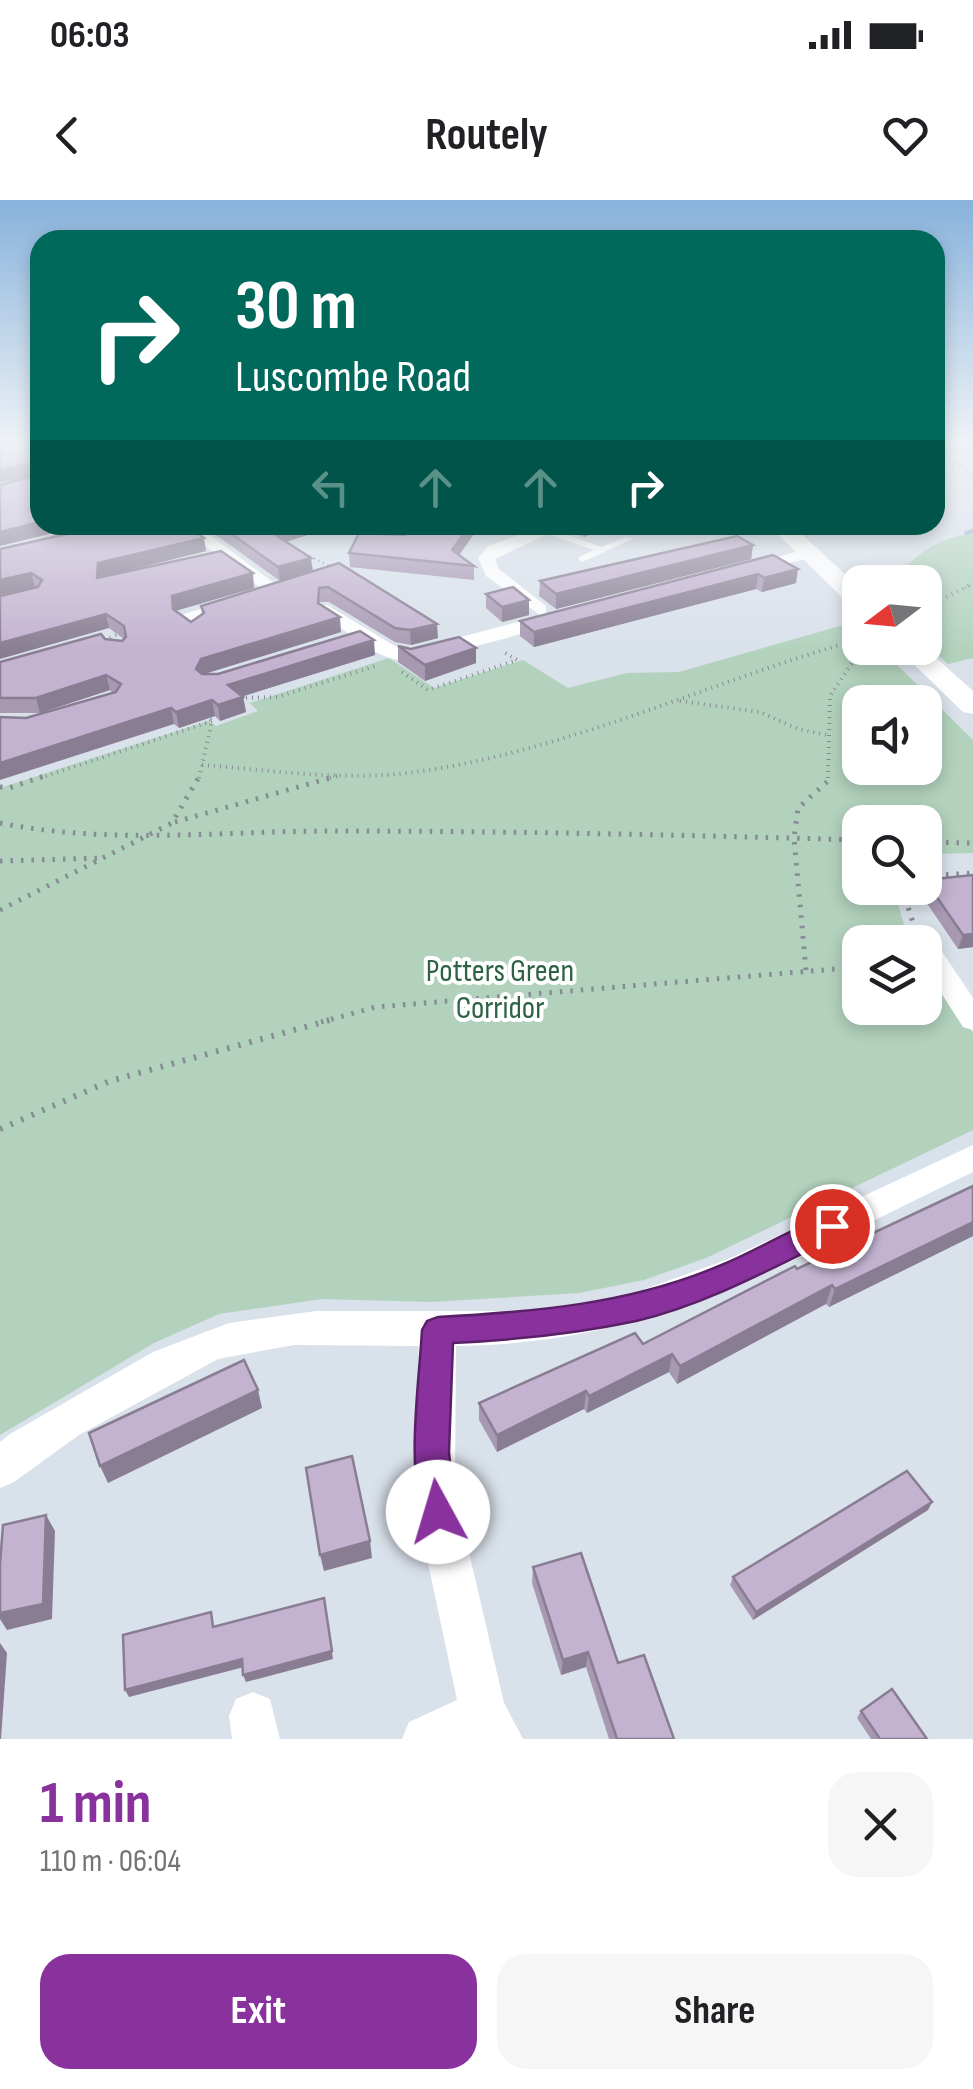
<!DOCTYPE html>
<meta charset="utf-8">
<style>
body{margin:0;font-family:"Sofia Sans Condensed",sans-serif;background:#f6f6f6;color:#202124;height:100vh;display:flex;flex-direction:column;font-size:38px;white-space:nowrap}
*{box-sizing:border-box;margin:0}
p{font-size:32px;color:#757577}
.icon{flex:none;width:55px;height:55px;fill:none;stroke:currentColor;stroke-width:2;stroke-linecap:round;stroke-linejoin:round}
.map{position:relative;height:1539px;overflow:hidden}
.side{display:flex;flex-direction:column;background:#fff;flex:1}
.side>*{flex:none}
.top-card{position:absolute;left:30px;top:30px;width:915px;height:305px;border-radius:30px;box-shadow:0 5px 15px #0003;background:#00695c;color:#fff;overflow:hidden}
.needle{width:65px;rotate:254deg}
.buttons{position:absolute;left:842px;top:365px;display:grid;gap:20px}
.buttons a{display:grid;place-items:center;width:100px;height:100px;border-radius:20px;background:#fff;box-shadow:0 5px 15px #0003;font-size:50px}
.pin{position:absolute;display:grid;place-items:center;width:85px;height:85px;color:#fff;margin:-42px;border:5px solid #fff;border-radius:50%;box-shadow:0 2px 10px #0007}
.me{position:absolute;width:110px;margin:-55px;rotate:354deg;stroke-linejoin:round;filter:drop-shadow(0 0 8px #0008)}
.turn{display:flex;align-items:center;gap:35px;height:210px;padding:0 40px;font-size:45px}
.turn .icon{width:130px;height:130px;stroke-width:2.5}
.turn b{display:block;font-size:70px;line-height:85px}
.lanes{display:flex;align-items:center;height:95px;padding:0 40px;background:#0003;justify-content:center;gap:50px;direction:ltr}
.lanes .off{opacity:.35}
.round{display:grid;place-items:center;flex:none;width:105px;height:105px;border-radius:30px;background:#f6f6f6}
.head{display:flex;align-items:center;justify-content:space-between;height:170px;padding:0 40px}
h1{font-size:60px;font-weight:700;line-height:75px;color:#89329e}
.button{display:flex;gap:20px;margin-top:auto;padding:20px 40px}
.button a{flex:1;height:115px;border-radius:30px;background:#89329e;color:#fff;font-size:40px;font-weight:700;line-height:115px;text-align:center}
.button a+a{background:#f6f6f6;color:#202124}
.status{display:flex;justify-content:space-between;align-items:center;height:70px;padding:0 50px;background:#fff;direction:ltr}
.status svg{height:28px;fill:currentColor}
header{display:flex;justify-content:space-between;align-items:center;height:130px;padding:0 40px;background:#fff;font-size:45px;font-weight:700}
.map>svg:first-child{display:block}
</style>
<div class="status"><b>06:03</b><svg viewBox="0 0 49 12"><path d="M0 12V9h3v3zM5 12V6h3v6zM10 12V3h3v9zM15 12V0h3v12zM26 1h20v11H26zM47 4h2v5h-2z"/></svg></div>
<header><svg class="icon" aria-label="back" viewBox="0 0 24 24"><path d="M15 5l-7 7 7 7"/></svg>Routely<svg class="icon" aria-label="heart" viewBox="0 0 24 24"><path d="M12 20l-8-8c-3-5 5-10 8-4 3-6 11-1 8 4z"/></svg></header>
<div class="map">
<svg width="973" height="1539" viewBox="0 0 973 1539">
<rect width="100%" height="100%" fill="#d9e1ea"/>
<g fill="#b2d2bd" fill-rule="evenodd">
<path d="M 973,333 L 973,458 L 948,464 L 925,442 L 925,382 L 893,382 C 916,353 936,339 973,333 Z"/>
<path d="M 854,422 L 860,428 L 860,448 L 880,448 L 973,540 L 973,653 L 925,654 L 925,622 L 860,622 L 860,688 L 893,688 L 904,724 L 898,729 L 898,742 L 860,742 L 860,808 L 925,808 L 925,772 L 935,777 L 973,833 L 973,930 L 706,1058 L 644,1080 L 579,1093 L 431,1102 L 322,1099 L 219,1114 L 154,1143 L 0,1235 L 0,588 L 208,521 L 216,526 L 258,511 L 250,503 L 389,458 L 434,488 L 523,460 L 568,488 L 627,473 L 679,472 ZM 860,502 L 925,502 L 925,568 L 860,568 Z"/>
</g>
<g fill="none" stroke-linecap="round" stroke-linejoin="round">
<polyline stroke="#96afc8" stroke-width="4" points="966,333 973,331"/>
<g stroke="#868c93" stroke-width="2.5" stroke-dasharray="1 4" stroke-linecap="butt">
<polyline points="935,257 958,263 973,275"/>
<polyline points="305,354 335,369"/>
<polyline points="965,388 973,384"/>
</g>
<g stroke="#868c93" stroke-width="4" stroke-dasharray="1 5" stroke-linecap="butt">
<polyline points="925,408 970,385"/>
<polyline points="110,438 123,431"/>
<polyline points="402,472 428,490 517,460 502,451"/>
<polyline points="240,498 277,497 375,466"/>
<polyline points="680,501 760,512 798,529 827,535"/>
<path d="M 202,565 C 270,570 339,581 407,573 C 563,554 710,481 860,439"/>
<polyline points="40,578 212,521"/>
<polyline points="199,578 212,521 205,515"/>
<polyline points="330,578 337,576"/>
<polyline points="828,578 830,496 862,448"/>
</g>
<g stroke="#868c93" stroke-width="5" stroke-dasharray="2.5 8" stroke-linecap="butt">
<polyline points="0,587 9,588 47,575"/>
<polyline points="175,622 337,576"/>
<path d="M 0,623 C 111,645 222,631 334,631 C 510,631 685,635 860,640"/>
<polyline points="925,642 973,643"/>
<polyline points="0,661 102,658"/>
<polyline points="925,676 973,673"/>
<polyline points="902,688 915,729"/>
<polyline points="0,710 172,623 200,575"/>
<polyline points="806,770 794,638 798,608 828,581 828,575"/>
<polyline points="321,822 376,807 860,767"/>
</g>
<polyline stroke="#868c93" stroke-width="6" stroke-dasharray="2.5 9" stroke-linecap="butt" points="0,929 110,881 330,820"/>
<g fill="#fff" fill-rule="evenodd">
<polygon points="61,325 70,325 84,336 77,338"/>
<polygon points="496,325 507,325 533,337 526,339"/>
<polygon points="542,328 548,328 601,347 626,337 633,339 582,362 579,361 579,357 594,350 542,332"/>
</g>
<g fill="#fff" fill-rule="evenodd">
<polygon points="178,325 196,325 285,391 270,395"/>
<polygon points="545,325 567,325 495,359 499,369 546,406 546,414 540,415 486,376 478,358 488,346"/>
<polygon points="809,348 815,349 815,357 748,373 740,368"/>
<polygon points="238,397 244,398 244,406 197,419 203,427 201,431 187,431 175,417"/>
<path d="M 327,405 L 395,446 L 419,448 L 556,412 L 565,417 C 551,429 412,465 393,459 C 368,452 343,428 321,414 L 321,406 Z"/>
<polygon points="925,738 935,741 973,798 973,830 963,827 925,768 925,742 914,742"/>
<path d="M 973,945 L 973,972 C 794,1057 663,1144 456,1146 L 455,1292 L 504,1503 L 523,1539 L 402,1539 L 409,1522 L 457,1500 L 413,1292 L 419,1146 L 294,1145 L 218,1159 L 79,1235 L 14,1282 L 0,1288 L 0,1242 L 10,1234 L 153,1152 L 229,1123 L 316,1111 L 521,1111 L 591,1102 L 642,1090 L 726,1060 Z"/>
<polygon points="253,1492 270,1499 280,1539 232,1539 229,1516 236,1499"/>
</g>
<g fill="#fff" fill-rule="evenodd">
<polygon points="768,325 792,325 860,388 860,408 851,406"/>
<polygon points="897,448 925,448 973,491 973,514 963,512"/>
</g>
</g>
<g fill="#a899b3">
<polygon points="202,325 317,325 317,332 286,342 313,371 438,438 411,445 395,442 329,402 320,402 320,404 341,432 204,474 218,474 375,455 243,496 246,512 220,521 215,516 179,528 174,524 26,518 113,493 110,490 40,513 0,513 0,462 105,439 122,441 124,439 109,428 35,387 0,349 206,351 118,373 254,388 175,411 191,422 202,414 201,406 301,375 280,381"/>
<polygon points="406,325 473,325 473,335 459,355 474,366 474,380 350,367 349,353 405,335"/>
<polygon points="565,325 610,325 584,337 565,330"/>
<polygon points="753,345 751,359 556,409 539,396 540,381"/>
<polygon points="773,355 796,383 762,392 756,389 534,447 520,436 520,421"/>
<polygon points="486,394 529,415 502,422 486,408"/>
<polygon points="398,446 411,449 476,448 476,463 425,481 398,462"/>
<polygon points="973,675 973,747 958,749 920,693 922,688 925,688 925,680"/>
<polygon points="973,986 973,1036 829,1107 826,1104 677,1184 669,1172 587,1213 584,1209 497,1252 479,1220 479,1203 643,1144"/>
<polygon points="932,1302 928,1310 753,1420 730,1385 733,1377"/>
<polygon points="533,1367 618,1463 674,1539 609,1539 586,1467 561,1475 532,1383"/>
<polygon points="861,1511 927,1539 871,1539 857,1518"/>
</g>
<g fill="#887d92">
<polygon points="36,262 39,274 0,283 0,270"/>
<polygon points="40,322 40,325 61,325 62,331 0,346 0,332"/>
<polygon points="294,325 317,325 317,332 272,346 271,332"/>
<polygon points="470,325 473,325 473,335 453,364 452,350"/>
<polygon points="584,325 610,325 584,337"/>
<polygon points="204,338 206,351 97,378 98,363"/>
<polygon points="753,345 751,359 556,409 556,394"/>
<polygon points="311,358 313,372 280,381 278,367"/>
<polygon points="798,369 796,383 762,392 764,378"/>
<polygon points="31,373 35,387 0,395 0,380"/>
<polygon points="253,373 254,388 175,411 173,409 172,396"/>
<polygon points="758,374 756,389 534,447 534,432"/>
<polygon points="529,400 529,415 502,422 502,407"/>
<polygon points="106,414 109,428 0,459 0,443"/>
<polygon points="340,417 341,432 204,474 199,484 196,469 201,459"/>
<polygon points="437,424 438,438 411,445 410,430"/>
<polygon points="374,440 375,455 231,500 228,485"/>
<polygon points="476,448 476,463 425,481 425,465"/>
<polygon points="106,475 110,490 40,513 36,498"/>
<polygon points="243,497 246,512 220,521 218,505"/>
<polygon points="212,500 215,516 179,528 176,512"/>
<polygon points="171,508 174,524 0,580 0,563"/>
<polygon points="973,734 973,747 958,749 963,735"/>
<polygon points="973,1022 973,1036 829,1107 835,1089"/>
<polygon points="832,1085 826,1104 677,1184 680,1166"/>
<polygon points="672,1154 669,1172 587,1213 589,1196"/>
<polygon points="258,1190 262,1208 108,1283 100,1266"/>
<polygon points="586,1191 584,1209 497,1252 497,1235"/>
<polygon points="932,1302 928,1310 753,1420 756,1412"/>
<polygon points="46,1315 55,1331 52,1419 7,1430 0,1419 0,1413"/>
<polygon points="370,1341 372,1358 324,1371 320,1355"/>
<polygon points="324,1398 333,1459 246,1482 243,1475"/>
<polygon points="0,1443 7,1453 1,1539 0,1539"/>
<polygon points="588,1452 586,1467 561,1475 563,1460"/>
<polygon points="242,1459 244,1467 129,1497 125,1490"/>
</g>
<g fill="#c3b2d0" stroke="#887d92" stroke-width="2.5">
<polygon points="0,239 40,239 40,265 36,262 0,270"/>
<polygon points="40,274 40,322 0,332 0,285"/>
<polygon points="107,325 187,325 204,338 98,363 97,378 221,351 253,373 172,396 173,409 191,422 204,413 201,406 339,363 437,424 410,430 395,428 328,387 319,388 318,403 340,417 201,459 196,469 202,474 218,474 360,431 374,440 228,485 243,497 218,505 212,500 176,512 171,508 0,563 0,517 26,518 116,492 121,484 106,475 36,498 0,498 0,462 101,434 105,439 122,441 126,437 124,426 106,414 0,443 0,396 38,387 42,380 31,373 0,380 0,349"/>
<polygon points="219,325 294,325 271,332 311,358 278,367"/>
<polygon points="406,325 470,325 452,350 474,366 349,353 359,333 405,335"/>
<polygon points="737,336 753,345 556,394 540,381"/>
<polygon points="773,355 798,369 764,378 758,374 534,432 520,421"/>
<polygon points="513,387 529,400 502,407 486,394"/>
<polygon points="459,437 476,448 425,465 398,446 411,449"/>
<polygon points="973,675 973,734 963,735 925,680"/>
<polygon points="973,986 973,1022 835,1089 832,1085 680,1166 672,1154 589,1196 586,1191 497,1235 479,1203 635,1133 643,1144 795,1066 797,1069"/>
<polygon points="244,1160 258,1190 100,1266 89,1233"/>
<polygon points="352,1256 370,1341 320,1355 306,1268"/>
<polygon points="907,1271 932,1302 756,1412 733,1377"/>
<polygon points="46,1315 43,1404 0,1413 0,1364 3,1325"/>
<polygon points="581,1353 618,1463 644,1455 674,1539 617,1539 588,1452 563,1460 533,1367"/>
<polygon points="324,1398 332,1451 243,1475 242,1459 125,1490 123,1435 211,1412 213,1427"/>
<polygon points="892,1489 927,1539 880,1539 861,1511"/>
</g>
<linearGradient id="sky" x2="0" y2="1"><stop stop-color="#87b2db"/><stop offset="0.53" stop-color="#eef2f6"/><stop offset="1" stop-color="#eef2f6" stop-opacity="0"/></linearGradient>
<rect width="973" height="454" fill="url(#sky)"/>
<path fill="#89329e" stroke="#592067" stroke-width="2.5" d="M 832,1014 L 842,1018 L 846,1026 L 842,1034 C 776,1066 708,1104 636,1121 C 575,1134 515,1140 453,1143 L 449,1252 L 455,1312 L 450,1324 L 438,1329 L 426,1324 C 405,1272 419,1186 422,1130 L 427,1121 L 438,1117 C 534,1112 629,1104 719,1066 C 757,1051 793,1027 832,1014 Z"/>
<g text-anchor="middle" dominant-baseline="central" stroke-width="8" stroke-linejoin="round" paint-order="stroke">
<g font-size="32" fill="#2e6244" stroke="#fff">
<text x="500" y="771">Potters Green<tspan x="500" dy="37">Corridor</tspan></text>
</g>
</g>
</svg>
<div class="buttons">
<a><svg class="needle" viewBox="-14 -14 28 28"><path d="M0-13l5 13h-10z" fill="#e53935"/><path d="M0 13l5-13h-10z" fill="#757577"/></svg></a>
<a><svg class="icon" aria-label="sound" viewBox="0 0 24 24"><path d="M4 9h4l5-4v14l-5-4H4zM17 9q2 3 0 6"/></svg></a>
<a><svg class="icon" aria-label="search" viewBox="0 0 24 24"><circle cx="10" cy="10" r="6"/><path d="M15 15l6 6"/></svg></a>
<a><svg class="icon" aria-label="layers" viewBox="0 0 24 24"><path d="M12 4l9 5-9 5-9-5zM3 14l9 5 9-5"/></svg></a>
</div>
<div class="pin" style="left:832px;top:1026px;background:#d93025"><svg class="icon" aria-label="arrive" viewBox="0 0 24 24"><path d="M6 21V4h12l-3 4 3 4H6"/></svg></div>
<svg class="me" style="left:438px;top:1312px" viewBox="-20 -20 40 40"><circle r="19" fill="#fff"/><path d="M0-13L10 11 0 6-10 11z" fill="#89329e"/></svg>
<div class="top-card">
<div class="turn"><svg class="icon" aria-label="right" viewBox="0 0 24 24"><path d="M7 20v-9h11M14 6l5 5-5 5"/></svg><div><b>30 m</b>Luscombe Road</div></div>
<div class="lanes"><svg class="icon off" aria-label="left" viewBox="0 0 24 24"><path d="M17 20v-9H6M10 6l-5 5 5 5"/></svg><svg class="icon off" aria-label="ahead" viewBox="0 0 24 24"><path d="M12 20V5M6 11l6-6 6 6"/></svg><svg class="icon off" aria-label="ahead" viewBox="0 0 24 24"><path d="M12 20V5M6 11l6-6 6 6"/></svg><svg class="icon" aria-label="right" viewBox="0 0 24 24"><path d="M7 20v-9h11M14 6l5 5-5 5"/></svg></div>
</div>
</div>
<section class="side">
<div class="head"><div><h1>1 min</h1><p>110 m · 06:04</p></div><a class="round"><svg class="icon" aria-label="close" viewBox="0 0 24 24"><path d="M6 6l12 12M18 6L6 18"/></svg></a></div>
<div class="button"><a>Exit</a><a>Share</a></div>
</section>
